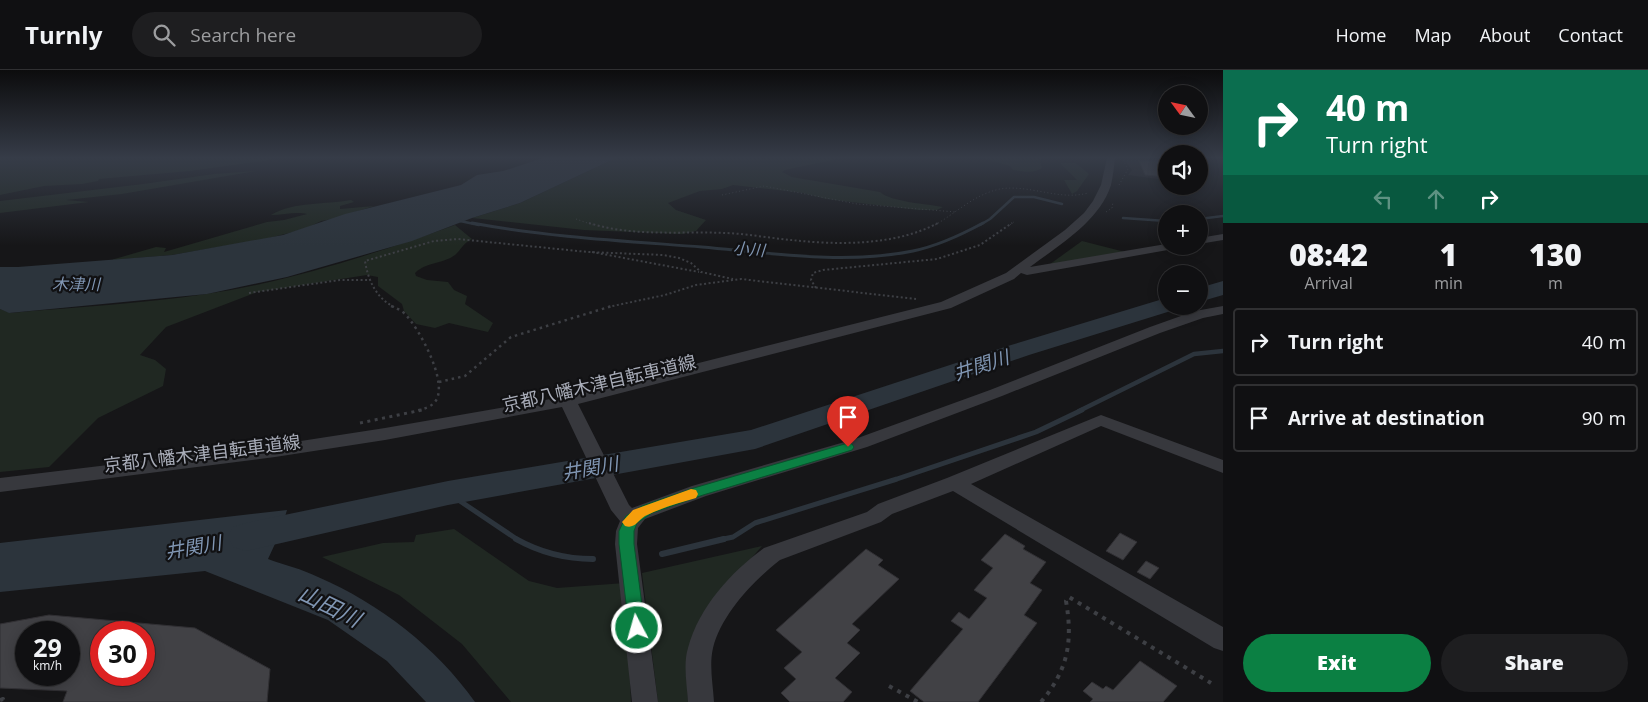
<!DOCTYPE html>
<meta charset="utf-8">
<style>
body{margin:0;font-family:"Open Sans","Noto Sans JP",sans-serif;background:#1e1e20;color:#f1f3f6;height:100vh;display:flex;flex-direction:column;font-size:19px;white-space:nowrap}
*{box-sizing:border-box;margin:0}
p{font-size:16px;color:#9c9d9f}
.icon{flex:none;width:28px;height:28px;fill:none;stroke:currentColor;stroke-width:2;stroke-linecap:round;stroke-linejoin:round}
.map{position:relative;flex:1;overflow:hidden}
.sheet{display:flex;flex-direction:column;background:#101012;width:425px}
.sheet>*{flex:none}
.top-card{background:#0b6e4f;color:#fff;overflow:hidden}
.needle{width:32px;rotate:303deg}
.tools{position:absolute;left:1158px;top:15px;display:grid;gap:10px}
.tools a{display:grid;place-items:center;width:50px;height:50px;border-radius:50%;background:#101012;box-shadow:0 2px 12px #0003,0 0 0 1px #303032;font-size:25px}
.speed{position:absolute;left:15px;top:551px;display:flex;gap:10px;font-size:25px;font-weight:700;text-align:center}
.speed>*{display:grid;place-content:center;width:65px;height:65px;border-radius:50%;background:#101012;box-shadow:0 2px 12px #0003,0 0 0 1px #303032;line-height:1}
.speed small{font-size:12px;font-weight:400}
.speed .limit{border:8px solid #d22;background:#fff;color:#111}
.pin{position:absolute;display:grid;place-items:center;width:42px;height:42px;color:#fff;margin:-51px -21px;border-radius:50% 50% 50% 0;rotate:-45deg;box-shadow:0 0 5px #0007}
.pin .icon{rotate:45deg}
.me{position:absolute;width:55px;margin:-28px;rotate:354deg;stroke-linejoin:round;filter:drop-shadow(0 0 4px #0008)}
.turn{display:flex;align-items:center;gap:18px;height:105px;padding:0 20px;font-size:22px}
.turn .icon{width:65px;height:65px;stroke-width:2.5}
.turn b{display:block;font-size:35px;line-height:42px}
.lanes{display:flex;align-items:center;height:48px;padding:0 20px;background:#0003;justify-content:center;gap:25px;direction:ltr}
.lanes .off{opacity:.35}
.eta{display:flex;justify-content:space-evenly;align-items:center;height:85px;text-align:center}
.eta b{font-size:30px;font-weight:800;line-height:35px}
.action{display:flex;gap:10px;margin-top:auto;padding:10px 20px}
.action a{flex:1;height:58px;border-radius:30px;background:#0b8043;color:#fff;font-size:20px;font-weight:800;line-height:58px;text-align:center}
.action a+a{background:#1e1e20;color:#f1f3f6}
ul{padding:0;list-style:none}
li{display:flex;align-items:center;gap:15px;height:68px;margin:0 10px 8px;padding:0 10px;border:2px solid #303032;border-radius:5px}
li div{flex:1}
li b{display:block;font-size:19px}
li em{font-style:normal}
header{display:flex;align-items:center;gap:30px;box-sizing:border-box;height:70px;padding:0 25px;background:#101012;border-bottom:1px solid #303032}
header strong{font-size:24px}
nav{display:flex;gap:28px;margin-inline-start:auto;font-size:18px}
.search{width:350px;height:45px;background:#1e1e20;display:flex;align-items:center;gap:12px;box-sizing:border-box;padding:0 18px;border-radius:28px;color:#9c9d9f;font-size:19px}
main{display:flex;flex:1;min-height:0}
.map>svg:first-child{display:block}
</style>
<header>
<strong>Turnly</strong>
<div class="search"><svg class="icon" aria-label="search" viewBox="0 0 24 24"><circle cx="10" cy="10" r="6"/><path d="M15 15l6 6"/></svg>Search here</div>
<nav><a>Home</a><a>Map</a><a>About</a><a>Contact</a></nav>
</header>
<main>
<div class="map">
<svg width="1223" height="632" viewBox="0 0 1223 632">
<rect width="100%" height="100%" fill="#161618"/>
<polygon fill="#232225" points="1166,90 1166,110 1128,105 1132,100 1125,91"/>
<g fill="#202822">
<polygon points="0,88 266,88 277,89 190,101 99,109 98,111 82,114 44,116 0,125"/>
<path d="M 616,88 L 842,88 L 785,100 L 782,102 L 792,107 L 880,122 C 891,132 928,134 943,137 L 937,140 L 918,140 L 826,129 L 803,123 L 733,115 L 722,119 L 700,121 L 668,133 L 676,140 L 706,150 L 696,161 L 682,164 L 584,160 L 472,148 L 520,133 Z"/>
<path d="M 983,88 L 1043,88 L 1040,91 L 1042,98 C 1034,104 1022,101 1013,100 L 1010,96 Z"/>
<polygon points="1060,93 1076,93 1089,104 1077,121 1072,124 1064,110 1077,110"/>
<polygon points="256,101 122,124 66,130 89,132 0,143 0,131 143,114 214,104"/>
<path d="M 351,130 L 354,132 L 340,136 L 340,139 L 374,136 L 333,149 L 321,151 L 305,159 L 265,169 L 172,185 L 111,190 L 156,177 L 166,178 L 164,182 L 267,152 L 284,150 L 307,144 C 297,141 283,145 271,145 C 295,131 325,135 351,130 Z"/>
<path d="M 455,155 L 472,169 C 462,174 462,179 455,185 C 443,194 426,192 415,203 L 416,206 L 427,210 L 448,212 L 454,220 L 467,226 L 465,234 L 493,253 L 488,262 L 449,253 L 435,258 L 416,254 L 404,241 L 402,234 L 378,216 L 378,207 L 367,205 L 257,222 L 166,257 L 140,285 L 155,290 L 166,299 L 163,316 L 98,348 L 49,397 L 0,402 L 0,239 L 10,243 C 75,237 141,234 206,224 C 289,212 377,183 455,155 Z"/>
<polygon points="1082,171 1125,182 1046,197"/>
<polygon points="454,459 529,511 557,518 625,513 631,632 511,632 462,574 399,525 322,487 383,473 414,472 416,465"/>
<polygon points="762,476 702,545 686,593 688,632 658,632 642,503"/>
</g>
<g fill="#2c343c">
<polygon points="543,88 616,88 520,133 472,148 412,171 287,207 207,224 9,243 0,239 0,197 18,197 172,185 283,165 345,144 461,115 477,105 503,101"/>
<path d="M 287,440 L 280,463 L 268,489 C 284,495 302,499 318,507 C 380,534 436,577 475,632 L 426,632 L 387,591 L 328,550 L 205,501 L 0,522 L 0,473 Z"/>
</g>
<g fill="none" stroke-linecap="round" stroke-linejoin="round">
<g stroke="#2c343c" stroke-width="2.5">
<polyline points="1123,148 1166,151"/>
<polyline points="1199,149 1223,146"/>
<polyline points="460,151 479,155"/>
<polyline points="980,155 990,149 1014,127 1034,127 1062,134"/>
</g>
<path stroke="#2c343c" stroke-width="3" d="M 472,153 C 548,167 625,171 702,177 C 770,183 844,195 913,181 C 937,176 961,165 983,153"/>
<polyline stroke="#2c343c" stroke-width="4.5" points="1079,341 1194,284 1223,281"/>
<g stroke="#2c343c" stroke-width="5">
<polyline points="448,423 518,470"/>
<polyline points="719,470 733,467 755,453 897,409 1036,362 1082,340"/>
</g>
<g stroke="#2c343c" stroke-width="6">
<path d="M 516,469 C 541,483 565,489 593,489"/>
<polyline points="662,484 724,469"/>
</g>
<g fill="#2c343c" fill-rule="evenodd">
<polygon points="1223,211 1223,225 1199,232 1199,218"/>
<polygon points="1166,228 1166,236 1177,236 1174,240 1029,285 755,379 448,435 246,481 233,477 228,467 233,457 246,453 448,411 751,360 1011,275"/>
</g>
</g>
<g fill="#414145" stroke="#313034" fill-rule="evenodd">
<polygon points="1158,90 1166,94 1166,107 1145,105 1139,91"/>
<polygon points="1120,463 1137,472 1123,490 1106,481"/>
<polygon points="1005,464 1025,476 1023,479 1046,492 1030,513 1042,520 1024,545 1037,553 978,632 924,632 910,621 963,559 951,551 959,542 969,549 987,528 974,520 993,498 981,490"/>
<polygon points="866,479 883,490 878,495 899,509 852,554 860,560 847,573 860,583 835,608 852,622 843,632 790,632 781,623 796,609 784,598 802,582 776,560"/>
<polygon points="1146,491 1159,498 1150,509 1137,502"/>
<path d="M 49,545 L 195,558 L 270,599 L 267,632 L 63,632 L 67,621 L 0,618 L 0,554 ZM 26,562 L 69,562 L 69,605 L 26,605 ZM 101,562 L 144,562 L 144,605 L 101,605 Z"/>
<polygon points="1140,591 1177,616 1163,632 1090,632 1093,629 1083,621 1092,612 1103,619 1106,616 1113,620"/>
</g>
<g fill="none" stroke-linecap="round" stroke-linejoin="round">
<g stroke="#3d3f44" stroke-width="1" stroke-dasharray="1 2.5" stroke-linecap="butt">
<polyline points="1199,88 1210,88"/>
<polyline points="1124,91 1166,89"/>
<polyline points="1119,115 1128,99 1123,90"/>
<polyline points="722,125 764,116 857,134 956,142"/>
<polyline points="1106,142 1112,138 1113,132"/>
<polyline points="576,149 593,155"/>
<path d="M 935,155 C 956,143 975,124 1000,119 C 1029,114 1059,131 1088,123"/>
<polyline points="1010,155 1015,151"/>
</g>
<g stroke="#3d3f44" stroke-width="2" stroke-dasharray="2 2.5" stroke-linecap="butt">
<path d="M 589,153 C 633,167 681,161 726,163 C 748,164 770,168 791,170 C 838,175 895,176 938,153"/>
<polyline points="592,182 699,202"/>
<polyline points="816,218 811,210 813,203 823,200 937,189 980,175 1012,153"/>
<polyline points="249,223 340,210 370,210"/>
<path d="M 394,237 C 376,228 368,210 365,191 L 434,171 L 458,169 L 588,182 L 663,185 L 679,188 L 691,193 L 701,202 L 733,209"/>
<polyline points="608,237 665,225 696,215 741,209 916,229"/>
</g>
<g stroke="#3d3f44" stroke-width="2.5" stroke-dasharray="2.5 4" stroke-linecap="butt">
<path d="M 391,236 C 396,238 401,240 405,244 C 419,258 451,316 434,333 C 429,338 422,339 416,341"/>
<polyline points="439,312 465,306 511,267 612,236"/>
</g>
<polyline stroke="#3d3f44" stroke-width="3" stroke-dasharray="3 4.5" stroke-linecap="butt" points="360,353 422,340"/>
<g stroke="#3d3f44" stroke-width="4" stroke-dasharray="4 5.5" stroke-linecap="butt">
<polyline points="889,616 918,632"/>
<polyline points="0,630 3,629 4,632"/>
<path d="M 1041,632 C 1068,600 1073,572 1066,531 L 1069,527 L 1211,613"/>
</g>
<g fill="#37383d" fill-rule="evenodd">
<path d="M 1107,88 L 1115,88 C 1114,97 1113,106 1111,115 C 1099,152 1059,175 1030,197 L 1166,174 L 1166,176 L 1181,176 L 1179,178 L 1027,205 L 1021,203 L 1014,209 L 951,238 L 578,334 L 629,435 L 632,438 L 692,416 L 855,369 L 990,320 L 1150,257 L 1195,241 L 1223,236 L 1223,244 L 1203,248 L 1160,263 L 1002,326 L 867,377 L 706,426 L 645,449 L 638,458 L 637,474 L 658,632 L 632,632 L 615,474 L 616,461 L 620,451 L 611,440 L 562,337 L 385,370 L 275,387 L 0,422 L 0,408 L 275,375 L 385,358 L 568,326 L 941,232 L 1006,203 L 1065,160 L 1084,143 L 1093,131 L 1101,115 Z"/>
<polygon points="1223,164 1223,170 1199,174 1199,168"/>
<path d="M 1101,345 L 1223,390 L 1223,403 L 1101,356 L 971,414 L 1223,557 L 1223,581 L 1214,578 L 953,421 L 892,444 L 881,452 L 780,490 C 753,511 721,545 713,578 C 709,595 713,615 714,632 L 688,632 C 687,615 683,594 688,578 C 699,537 731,502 764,478 L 867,442 L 878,434 L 947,408 Z"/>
</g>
</g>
<linearGradient id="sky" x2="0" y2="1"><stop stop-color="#0c0c0d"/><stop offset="0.5" stop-color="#363c48"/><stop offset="1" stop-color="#363c48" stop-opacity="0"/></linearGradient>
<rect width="1223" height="176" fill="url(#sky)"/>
<polygon fill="#0b8043" stroke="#07532c" points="848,373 852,374 854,377 852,380 703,425 652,443 637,453 634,461 634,474 645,558 643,564 637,566 631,564 629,558 619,474 619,461 626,446 642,436 694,418"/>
<path fill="#f59e0b" d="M 691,419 L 696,420 L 698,424 L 696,428 C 679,433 661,438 645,446 C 637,451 635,459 625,456 L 622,452 L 633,440 Z"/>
<g text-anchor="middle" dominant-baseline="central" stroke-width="4.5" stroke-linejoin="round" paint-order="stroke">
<g font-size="16" font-style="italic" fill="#8096b3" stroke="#111113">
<text transform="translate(749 179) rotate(4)">小川</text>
<text x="76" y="214">木津川</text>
</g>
<g font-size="18" fill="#a8acb8" stroke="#111113">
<text transform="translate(599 313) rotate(-13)">京都八幡木津自転車道線</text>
<text transform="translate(202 383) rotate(-7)">京都八幡木津自転車道線</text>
</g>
<g font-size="19" font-style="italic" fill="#8096b3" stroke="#111113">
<text transform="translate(981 295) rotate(-18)">井関川</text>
<text transform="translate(590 398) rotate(-10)">井関川</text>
<text transform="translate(193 477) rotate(-10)">井関川</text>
</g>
<g font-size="22" font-style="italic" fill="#8096b3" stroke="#111113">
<text transform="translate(330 535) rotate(26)">山田川</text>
</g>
</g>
</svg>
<div class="tools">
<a><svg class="needle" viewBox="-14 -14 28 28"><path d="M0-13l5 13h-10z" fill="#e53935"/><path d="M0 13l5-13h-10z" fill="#9c9d9f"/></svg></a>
<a><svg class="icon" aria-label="sound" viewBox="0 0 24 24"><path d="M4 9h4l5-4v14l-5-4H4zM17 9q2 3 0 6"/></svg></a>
<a>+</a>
<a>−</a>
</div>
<div class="speed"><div>29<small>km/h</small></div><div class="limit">30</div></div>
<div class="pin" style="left:848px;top:377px;background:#d93025"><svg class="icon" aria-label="arrive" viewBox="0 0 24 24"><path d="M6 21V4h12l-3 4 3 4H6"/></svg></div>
<svg class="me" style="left:637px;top:558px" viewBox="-20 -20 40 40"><circle r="17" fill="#0b8043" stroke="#fff" stroke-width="3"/><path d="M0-11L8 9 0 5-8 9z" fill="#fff"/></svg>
</div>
<section class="sheet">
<div class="top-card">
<div class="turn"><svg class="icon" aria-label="right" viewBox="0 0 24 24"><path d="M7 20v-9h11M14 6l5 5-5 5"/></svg><div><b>40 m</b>Turn right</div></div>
<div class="lanes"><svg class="icon off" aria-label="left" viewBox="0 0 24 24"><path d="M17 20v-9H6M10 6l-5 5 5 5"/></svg><svg class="icon off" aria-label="ahead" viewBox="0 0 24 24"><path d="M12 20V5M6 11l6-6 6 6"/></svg><svg class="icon" aria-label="right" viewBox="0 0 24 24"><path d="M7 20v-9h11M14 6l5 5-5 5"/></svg></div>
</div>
<div class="eta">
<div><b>08:42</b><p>Arrival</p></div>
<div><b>1</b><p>min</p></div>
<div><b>130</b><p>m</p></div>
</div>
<ul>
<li><svg class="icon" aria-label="right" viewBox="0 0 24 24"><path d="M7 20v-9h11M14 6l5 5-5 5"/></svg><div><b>Turn right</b></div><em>40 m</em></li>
<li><svg class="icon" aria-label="arrive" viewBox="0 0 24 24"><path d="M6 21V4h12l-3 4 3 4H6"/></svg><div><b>Arrive at destination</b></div><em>90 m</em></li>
</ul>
<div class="action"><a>Exit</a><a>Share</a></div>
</section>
</main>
